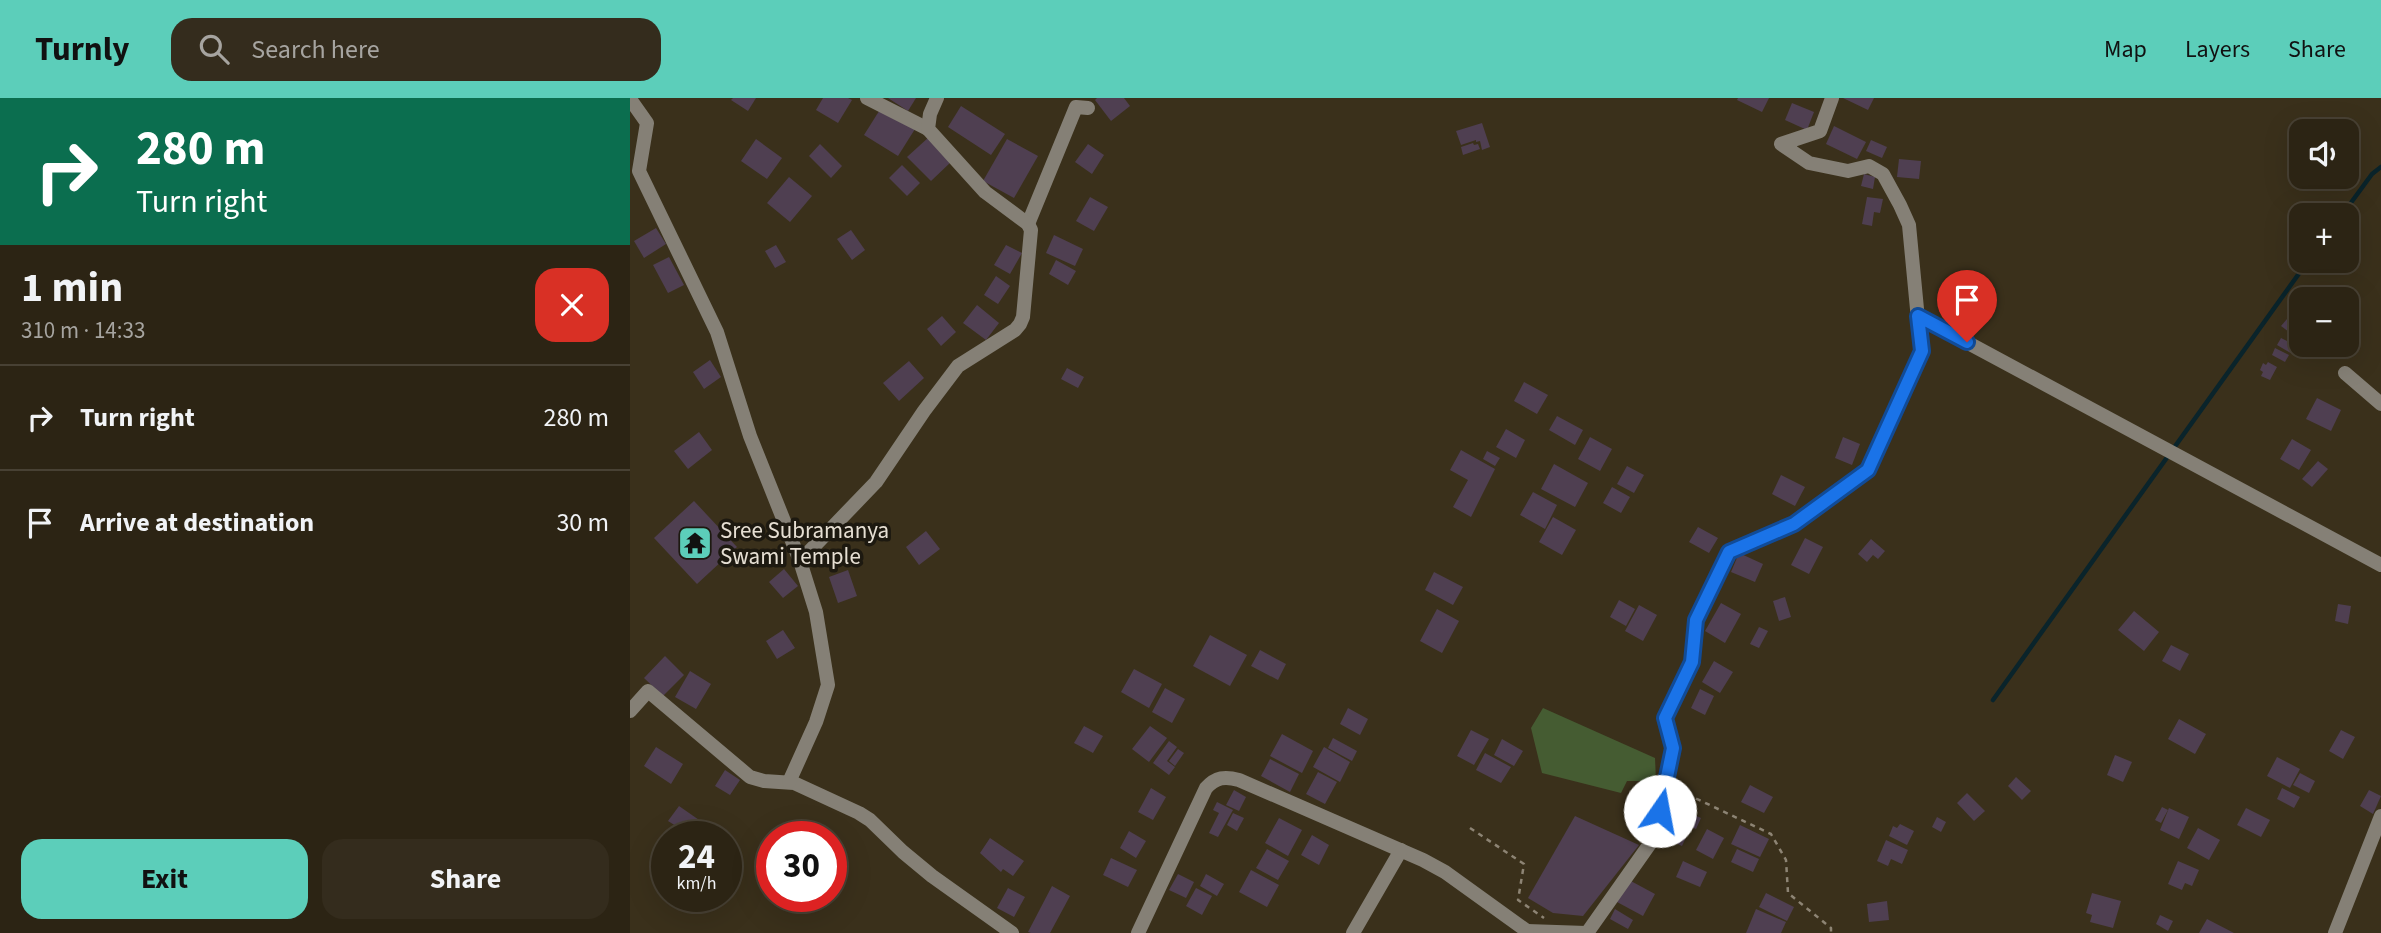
<!DOCTYPE html>
<meta charset="utf-8">
<style>
body{margin:0;font-family:"Source Sans 3",sans-serif;background:#342c1d;color:#f1f3f6;height:100vh;display:flex;flex-direction:column;font-size:26px;white-space:nowrap}
*{box-sizing:border-box;margin:0}
p{font-size:23px;color:#a6a4a0}
.icon{flex:none;width:38px;height:38px;fill:none;stroke:currentColor;stroke-width:2;stroke-linecap:round;stroke-linejoin:round}
.map{position:relative;flex:1;overflow:hidden}
.side{display:flex;flex-direction:column;background:#2c2414;width:630px}
.side>*{flex:none}
.hud{background:#0b6e4f;color:#fff;overflow:hidden}
.tools{position:absolute;left:1659px;top:21px;display:grid;gap:14px}
.tools a{display:grid;place-items:center;width:70px;height:70px;border-radius:14px;background:#2c2414;box-shadow:0 7px 28px #0002,0 0 0 2px #484134;font-size:35px}
.speed{position:absolute;left:21px;top:723px;display:flex;gap:14px;font-size:35px;font-weight:700;text-align:center}
.speed>*{display:grid;place-content:center;width:91px;height:91px;border-radius:50%;background:#2c2414;box-shadow:0 7px 28px #0002,0 0 0 2px #484134;line-height:1}
.speed small{font-size:18px;font-weight:400}
.speed .limit{border:10px solid #d22;background:#fff;color:#111}
.pin{position:absolute;display:grid;place-items:center;width:60px;height:60px;color:#fff;margin:-72px -30px;border-radius:50% 50% 50% 0;rotate:-45deg;box-shadow:0 0 7px #0007}
.pin .icon{rotate:45deg}
.me{position:absolute;width:77px;margin:-38px;rotate:12deg;stroke-linejoin:round;filter:drop-shadow(0 0 5px #0008)}
.turn{display:flex;align-items:center;gap:24px;height:147px;padding:0 21px;font-size:32px}
.turn .icon{width:91px;height:91px;stroke-width:2.5}
.turn b{display:block;font-size:49px;line-height:60px}
.round{display:grid;place-items:center;flex:none;width:74px;height:74px;border-radius:21px;background:#342c1d}
.headline{display:flex;align-items:center;justify-content:space-between;height:119px;padding:0 21px}
h1{font-size:42px;font-weight:700;line-height:52px}
.primary-button{display:flex;gap:14px;margin-top:auto;padding:14px 21px}
.primary-button a{flex:1;height:80px;border-radius:21px;background:#5cceba;color:#111;font-size:28px;font-weight:700;line-height:80px;text-align:center}
.primary-button a+a{background:#342c1d;color:#f1f3f6}
ul{padding:0;list-style:none}
li{display:flex;align-items:center;gap:21px;height:105px;padding:0 21px;border-top:2px solid #484134}
li div{flex:1}
li b{display:block;font-size:26px}
li em{font-style:normal}
header{display:flex;align-items:center;gap:42px;box-sizing:border-box;height:98px;padding:0 35px;background:#5cceba;color:#111}
header strong{font-size:33px}
nav{display:flex;gap:38px;margin-inline-start:auto;font-size:24px}
.search{width:490px;height:63px;background:#342c1d;display:flex;align-items:center;gap:18px;box-sizing:border-box;padding:0 24px;border-radius:21px;color:#a6a4a0;font-size:26px}
main{display:flex;flex:1;min-height:0}
.map>svg:first-child{display:block}
</style>
<header>
<strong>Turnly</strong>
<div class="search"><svg class="icon" aria-label="search" viewBox="0 0 24 24"><circle cx="10" cy="10" r="6"/><path d="M15 15l6 6"/></svg>Search here</div>
<nav><a>Map</a><a>Layers</a><a>Share</a></nav>
</header>
<main>
<section class="side">
<div class="hud">
<div class="turn"><svg class="icon" aria-label="right" viewBox="0 0 24 24"><path d="M7 20v-9h11M14 6l5 5-5 5"/></svg><div><b>280 m</b>Turn right</div></div>
</div>
<div class="headline"><div><h1>1 min</h1><p>310 m · 14:33</p></div><a class="round" style="background:#d93025;color:#fff"><svg class="icon" aria-label="close" viewBox="0 0 24 24"><path d="M6 6l12 12M18 6L6 18"/></svg></a></div>
<ul>
<li><svg class="icon" aria-label="right" viewBox="0 0 24 24"><path d="M7 20v-9h11M14 6l5 5-5 5"/></svg><div><b>Turn right</b></div><em>280 m</em></li>
<li><svg class="icon" aria-label="arrive" viewBox="0 0 24 24"><path d="M6 21V4h12l-3 4 3 4H6"/></svg><div><b>Arrive at destination</b></div><em>30 m</em></li>
</ul>
<div class="primary-button"><a>Exit</a><a>Share</a></div>
</section>
<div class="map">
<svg width="1751" height="835" viewBox="0 0 1751 835">
<rect width="100%" height="100%" fill="#3a301b"/>
<polygon fill="#455c32" points="913,610 1025,660 1026,683 997,683 991,695 912,675 901,630"/>
<g fill="none" stroke-linecap="round" stroke-linejoin="round">
<g stroke="#0a242b" stroke-width="4.5">
<polyline points="1712,117 1742,76 1751,69"/>
<polyline points="1363,602 1678,163"/>
</g>
</g>
<g fill="#4f3f51">
<polygon points="103,0 126,0 118,13 101,2"/>
<polygon points="193,0 218,0 222,2 208,25 186,12"/>
<polygon points="258,0 286,0 278,13"/>
<polygon points="467,0 494,0 500,8 481,23 465,2"/>
<polygon points="1108,0 1139,0 1132,14 1107,2"/>
<polygon points="1213,0 1244,0 1238,12"/>
<polygon points="1162,5 1184,14 1177,32 1155,22"/>
<polygon points="331,8 375,36 361,57 318,29"/>
<polygon points="251,10 285,31 268,58 234,37"/>
<polygon points="852,25 860,49 852,52 850,43 846,44 846,42 831,47 826,33"/>
<polygon points="1204,28 1236,44 1227,61 1196,46"/>
<polygon points="299,39 322,63 301,83 277,59"/>
<polygon points="126,41 152,60 137,81 111,63"/>
<polygon points="377,41 408,58 384,100 353,83"/>
<polygon points="1241,42 1257,49 1252,60 1236,53"/>
<polygon points="843,45 844,47 848,46 850,51 833,57 831,49"/>
<polygon points="190,46 212,68 201,80 179,58"/>
<polygon points="458,46 474,57 462,76 445,64"/>
<polygon points="1269,61 1291,63 1289,81 1267,79"/>
<polygon points="272,67 290,85 277,98 259,80"/>
<polygon points="1234,76 1245,79 1243,91 1231,88"/>
<polygon points="159,79 182,98 160,124 137,105"/>
<polygon points="460,99 478,109 464,133 446,123"/>
<polygon points="1237,99 1253,101 1250,115 1244,114 1242,128 1232,126"/>
<polygon points="26,130 36,146 14,160 4,143"/>
<polygon points="221,132 235,152 222,162 207,141"/>
<polygon points="424,137 453,151 445,168 416,155"/>
<polygon points="146,147 156,164 145,170 135,153"/>
<polygon points="376,147 392,155 380,176 364,167"/>
<polygon points="39,159 54,187 38,195 23,167"/>
<polygon points="426,162 446,173 438,187 419,176"/>
<polygon points="366,178 380,188 368,206 354,197"/>
<polygon points="347,207 369,225 356,242 333,225"/>
<polygon points="312,218 326,234 311,248 297,231"/>
<polygon points="1657,221 1671,231 1670,242 1651,228"/>
<polygon points="1651,240 1669,249 1664,257 1647,247"/>
<polygon points="1645,250 1659,257 1655,264 1642,257"/>
<polygon points="80,262 91,279 74,291 63,274"/>
<polygon points="279,263 294,280 269,303 253,285"/>
<polygon points="1638,264 1647,269 1640,282 1631,278 1633,274 1630,272 1633,265 1636,267"/>
<polygon points="437,270 454,279 448,290 431,281"/>
<polygon points="894,284 918,297 907,316 884,303"/>
<polygon points="1687,300 1711,312 1701,333 1676,321"/>
<polygon points="927,318 953,332 945,347 919,332"/>
<polygon points="876,331 895,342 886,360 866,349"/>
<polygon points="69,334 82,352 58,371 44,353"/>
<polygon points="960,339 982,351 970,373 948,361"/>
<polygon points="1213,339 1230,346 1222,367 1205,360"/>
<polygon points="1662,341 1681,352 1669,372 1650,361"/>
<polygon points="831,352 865,371 841,419 823,409 838,382 820,372"/>
<polygon points="857,353 870,360 865,368 853,361"/>
<polygon points="1688,363 1698,371 1682,389 1672,381"/>
<polygon points="924,366 958,385 945,409 911,391"/>
<polygon points="997,368 1014,377 1004,395 987,386"/>
<polygon points="1151,377 1175,389 1165,408 1142,396"/>
<polygon points="982,389 1000,399 991,415 973,405"/>
<polygon points="903,394 927,407 915,431 890,417"/>
<polygon points="64,403 107,449 67,486 24,440"/>
<polygon points="923,419 946,432 932,457 909,444"/>
<polygon points="1068,429 1088,440 1079,455 1059,444"/>
<polygon points="296,433 310,451 289,467 276,449"/>
<polygon points="1175,440 1193,449 1179,476 1161,467"/>
<polygon points="1241,441 1255,453 1248,461 1243,457 1237,464 1228,456"/>
<polygon points="1109,455 1133,466 1125,484 1101,474"/>
<polygon points="154,471 168,488 153,500 139,484"/>
<polygon points="218,472 227,498 208,505 199,479"/>
<polygon points="804,474 833,489 823,507 795,492"/>
<polygon points="1155,499 1161,519 1149,523 1143,503"/>
<polygon points="989,502 1005,511 996,528 980,519"/>
<polygon points="1091,505 1111,516 1095,545 1075,533"/>
<polygon points="1708,506 1721,508 1718,526 1705,523"/>
<polygon points="1009,507 1027,517 1013,543 995,533"/>
<polygon points="807,511 829,523 812,555 790,543"/>
<polygon points="1504,513 1529,534 1514,553 1488,532"/>
<polygon points="1129,529 1138,533 1129,550 1120,546"/>
<polygon points="153,532 165,550 147,561 136,543"/>
<polygon points="580,537 617,557 600,588 563,568"/>
<polygon points="1541,547 1559,556 1550,573 1532,563"/>
<polygon points="630,552 656,566 648,582 621,568"/>
<polygon points="35,558 54,577 33,598 14,580"/>
<polygon points="1084,563 1103,574 1090,595 1072,584"/>
<polygon points="504,571 532,586 519,610 491,594"/>
<polygon points="60,573 81,586 66,611 45,599"/>
<polygon points="535,590 555,601 542,625 522,614"/>
<polygon points="1070,591 1084,598 1075,617 1061,610"/>
<polygon points="718,610 738,621 730,637 710,626"/>
<polygon points="1549,621 1576,636 1565,656 1538,641"/>
<polygon points="454,628 473,638 463,655 444,645"/>
<polygon points="520,628 537,640 519,664 502,651"/>
<polygon points="841,632 859,641 844,667 827,658"/>
<polygon points="1711,632 1725,639 1713,661 1699,653"/>
<polygon points="652,636 683,653 672,675 640,658"/>
<polygon points="703,640 727,653 722,663 698,650"/>
<polygon points="872,641 893,653 884,668 864,657"/>
<polygon points="539,643 547,649 537,663 545,669 539,677 523,665"/>
<polygon points="26,649 53,666 41,686 14,668"/>
<polygon points="694,649 720,664 710,684 683,669"/>
<polygon points="548,651 554,655 545,668 539,663"/>
<polygon points="855,655 881,669 871,685 846,672"/>
<polygon points="1485,657 1502,664 1493,684 1477,677"/>
<polygon points="1647,659 1670,671 1660,690 1637,678"/>
<polygon points="640,661 669,676 660,694 631,678"/>
<polygon points="95,672 110,682 100,697 85,688"/>
<polygon points="688,674 707,684 695,706 676,696"/>
<polygon points="1670,675 1685,683 1679,695 1663,687"/>
<polygon points="1386,679 1401,693 1392,702 1378,688"/>
<polygon points="1120,687 1143,699 1134,715 1111,704"/>
<polygon points="521,690 536,699 523,722 508,714"/>
<polygon points="1652,690 1670,699 1664,710 1647,701"/>
<polygon points="604,692 616,699 609,713 596,707"/>
<polygon points="1739,692 1751,698 1743,716 1730,708"/>
<polygon points="1337,695 1355,713 1344,723 1327,705"/>
<polygon points="587,704 603,712 588,739 579,735 589,715 583,712"/>
<polygon points="49,708 72,724 62,738 38,723"/>
<polygon points="1532,709 1538,712 1531,725 1525,722"/>
<polygon points="1048,710 1071,720 1066,731 1061,729 1052,748 1035,740"/>
<polygon points="1539,710 1559,719 1549,741 1530,732"/>
<polygon points="1616,710 1640,722 1631,739 1607,727"/>
<polygon points="603,715 614,720 607,733 597,727"/>
<polygon points="945,718 1009,747 953,818 923,815 898,800"/>
<polygon points="1307,719 1316,724 1311,734 1302,729"/>
<polygon points="649,720 672,732 658,758 635,745"/>
<polygon points="1270,726 1284,733 1277,747 1259,738 1263,728 1267,730"/>
<polygon points="1110,727 1139,741 1130,759 1101,746"/>
<polygon points="1568,730 1590,742 1579,762 1557,750"/>
<polygon points="1077,731 1094,740 1083,761 1066,752"/>
<polygon points="499,733 516,743 506,760 490,750"/>
<polygon points="682,737 699,747 689,767 671,757"/>
<polygon points="360,740 394,763 383,778 373,771 371,774 350,755"/>
<polygon points="1256,742 1278,752 1272,766 1261,761 1258,768 1247,763"/>
<polygon points="637,751 659,763 648,782 626,770"/>
<polygon points="1107,751 1129,761 1123,774 1101,764"/>
<polygon points="481,760 507,772 498,789 473,777"/>
<polygon points="1053,763 1077,774 1070,789 1046,779"/>
<polygon points="1548,763 1569,772 1562,788 1555,785 1552,792 1538,786"/>
<polygon points="621,772 649,787 637,809 609,794"/>
<polygon points="548,776 564,784 556,800 539,792"/>
<polygon points="576,776 594,786 587,798 570,788"/>
<polygon points="999,782 1025,796 1013,818 987,804"/>
<polygon points="422,788 440,798 420,835 401,835 398,834"/>
<polygon points="378,790 395,799 384,819 367,810"/>
<polygon points="566,790 582,798 572,817 556,808"/>
<polygon points="1136,795 1164,809 1157,823 1129,809"/>
<polygon points="1462,795 1491,803 1483,830 1460,824 1462,817 1456,815"/>
<polygon points="1257,803 1259,822 1239,824 1237,806"/>
<polygon points="985,811 1003,822 998,831 980,821"/>
<polygon points="1126,811 1156,824 1151,835 1116,835"/>
<polygon points="1530,817 1543,823 1538,833 1526,826"/>
<polygon points="1577,821 1604,835 1569,835"/>
</g>
<g fill="none" stroke-linecap="round" stroke-linejoin="round">
<g stroke="#8d8474" stroke-width="2.5" stroke-dasharray="5 5" stroke-linecap="butt">
<polyline points="1048,692 1141,736 1156,762 1158,795 1201,830 1201,835"/>
<polyline points="840,730 894,766 888,802 914,820"/>
</g>
<g stroke="#858076" stroke-width="14">
<polyline points="237,0 298,31"/>
<polyline points="0,1 17,25 9,73 87,234 120,338 170,463"/>
<polyline points="398,126 446,9 458,10"/>
<polyline points="1288,218 1751,467"/>
<polyline points="1715,275 1751,306"/>
<polyline points="0,613 18,593 120,679 134,683 164,685 229,715 240,722 273,754 302,778 382,835"/>
<polyline points="159,684 186,624 198,587 186,514 170,463 246,384 294,313 328,268 385,232 390,226 393,219 401,132 398,126 355,94 298,31 300,16 307,0"/>
<polyline points="897,833 956,835"/>
<path d="M 508,835 L 576,690 C 586,679 595,678 609,682 L 793,762 L 815,774 L 897,833 L 896,835"/>
<polyline points="723,835 771,752"/>
<polyline points="957,835 1024,740 1043,650 1035,620 1062,564 1066,522 1099,454 1164,426 1238,372 1291,253 1279,127 1270,107 1253,76 1239,68 1218,73 1179,65 1151,46 1190,33 1202,0"/>
<polyline points="1705,835 1751,718"/>
</g>
</g>
<g fill="none" stroke-linecap="round" stroke-linejoin="round">
<g stroke="#114b97" stroke-width="18">
<polyline id="route" points="1030,713 1043,650 1035,620 1062,564 1066,522 1099,454 1164,426 1238,372 1292,253 1288,218 1337,244"/>
</g>
<use href="#route" stroke="#1a73e8" stroke-width="12"/>
</g>
<defs>
<g id="temple-square" transform="scale(1.75)"><rect x="-9" y="-9" width="18" height="18" rx="4" fill="#5cceba" stroke="#1d1910"/><path d="M0-6L5-2H3V0L6.5 2.5H4V6H1.5V3h-3V6H-4V2.5H-6.5L-3 0V-2H-5Z" fill="#111"/></g>
</defs>
<g fill-rule="evenodd">
<use href="#temple-square" x="65" y="445"/>
</g>
<g text-anchor="middle" dominant-baseline="central" stroke-width="7" stroke-linejoin="round" paint-order="stroke">
<g font-size="23" fill="#e6dfd3" stroke="#1d1910" text-anchor="start">
<text x="90" y="432">Sree Subramanya<tspan x="90" dy="26">Swami Temple</tspan></text>
</g>
</g>
</svg>
<div class="tools">
<a><svg class="icon" aria-label="sound" viewBox="0 0 24 24"><path d="M4 9h4l5-4v14l-5-4H4zM17 9q2 3 0 6"/></svg></a>
<a>+</a>
<a>−</a>
</div>
<div class="speed"><div>24<small>km/h</small></div><div class="limit">30</div></div>
<div class="pin" style="left:1337px;top:244px;background:#d93025"><svg class="icon" aria-label="arrive" viewBox="0 0 24 24"><path d="M6 21V4h12l-3 4 3 4H6"/></svg></div>
<svg class="me" style="left:1030px;top:713px" viewBox="-20 -20 40 40"><circle r="19" fill="#fff"/><path d="M0-13L10 11 0 6-10 11z" fill="#1a73e8"/></svg>
</div>
</main>
